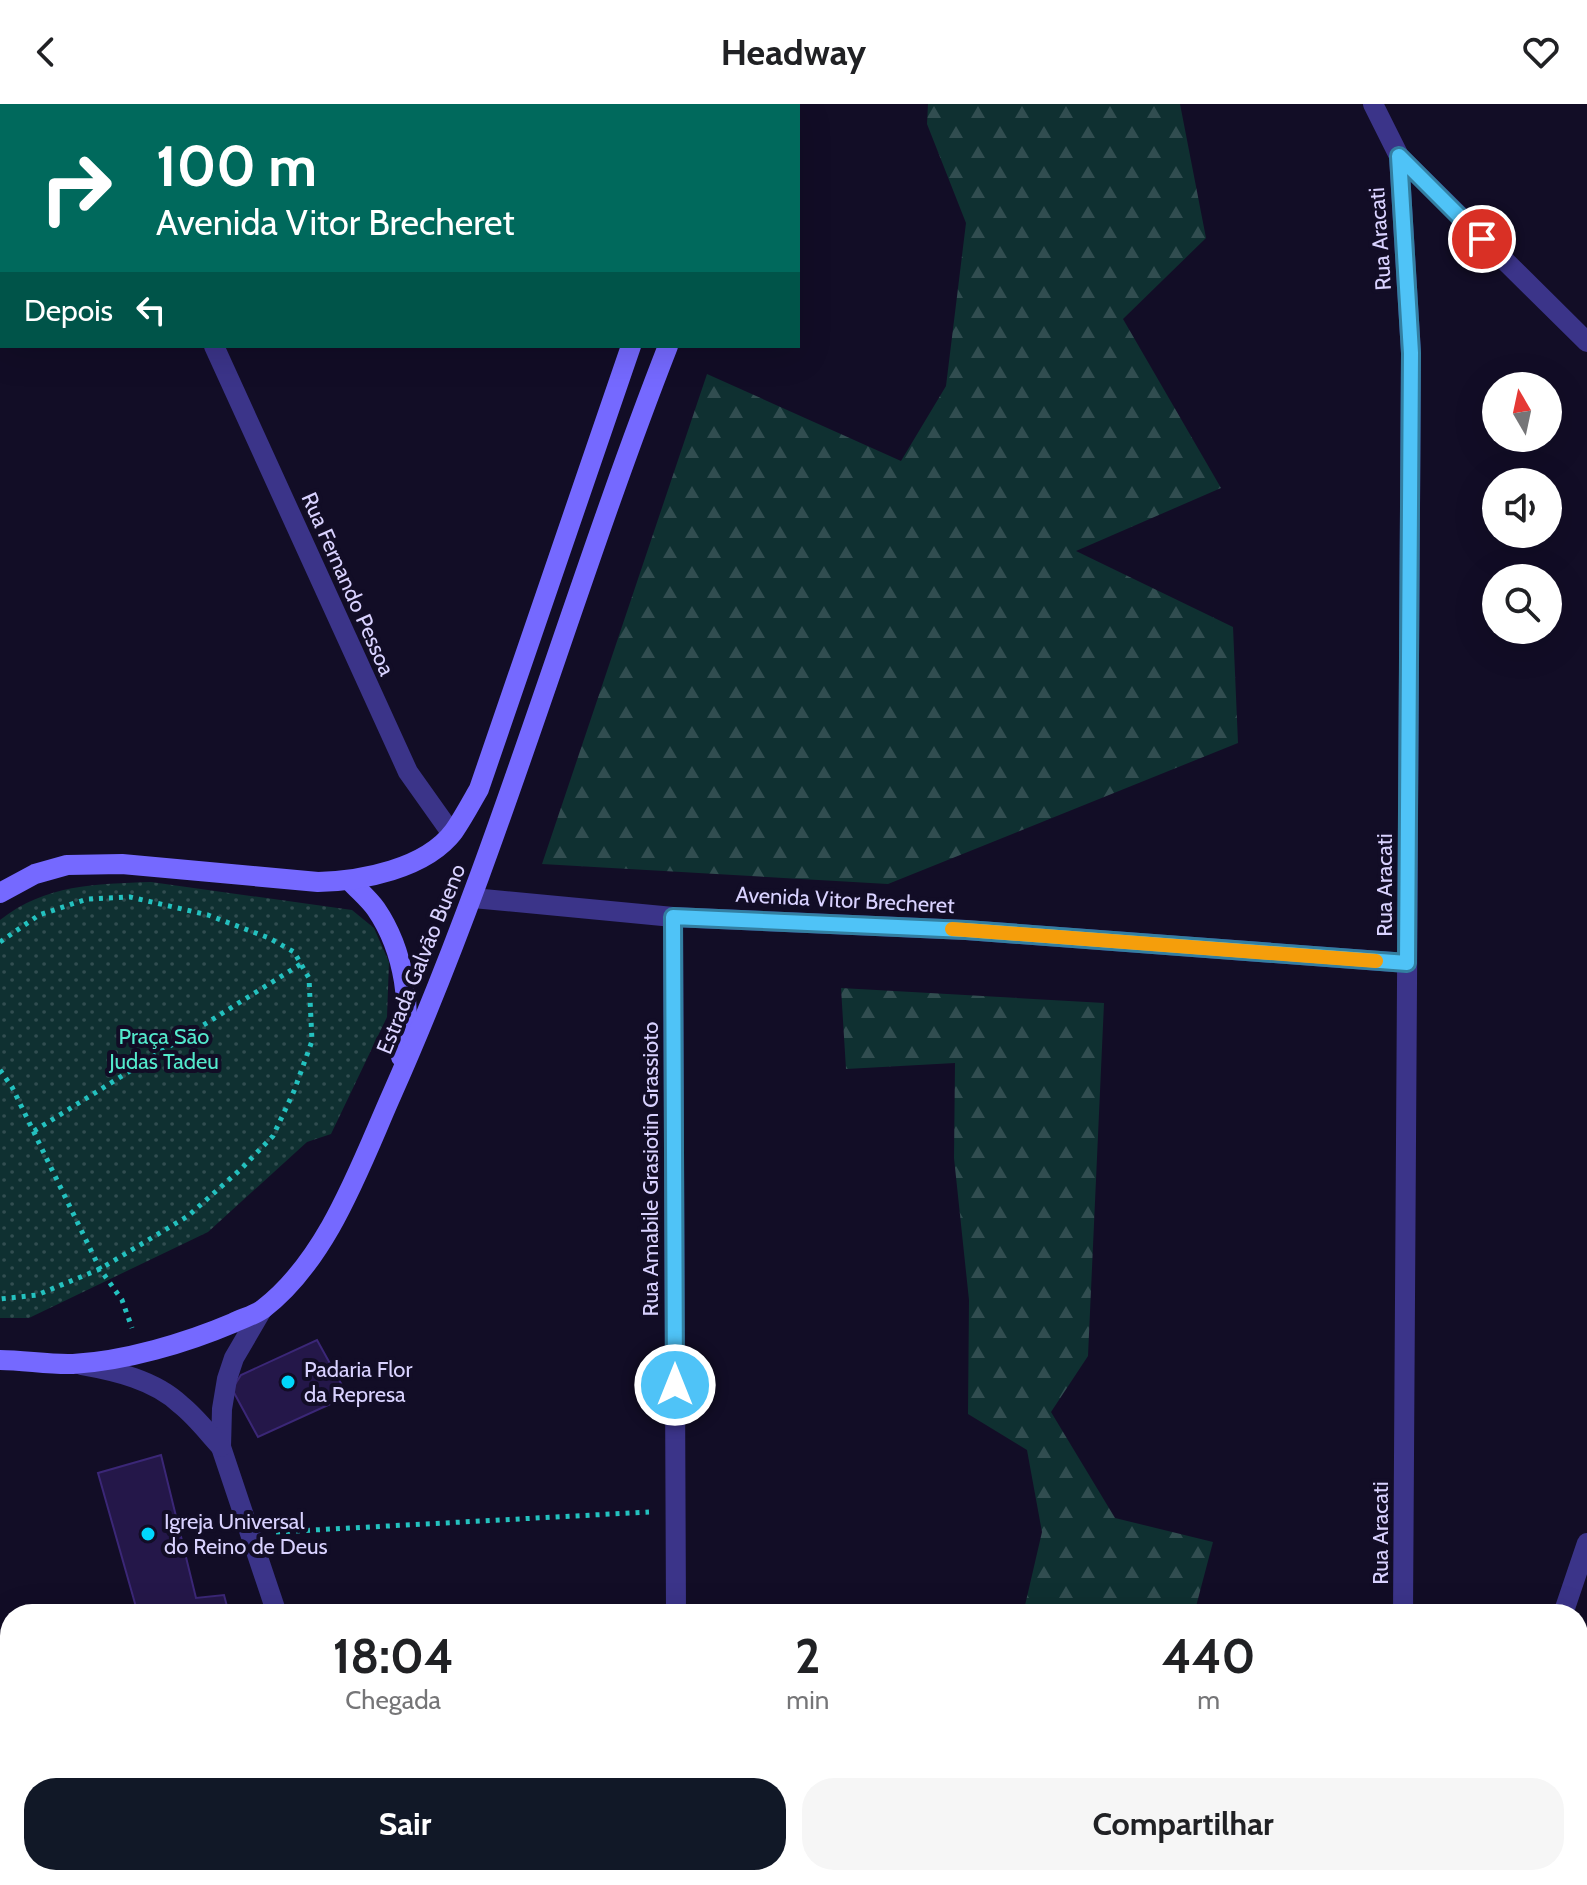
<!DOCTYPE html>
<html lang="pt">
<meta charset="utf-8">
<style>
body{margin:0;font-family:Cabin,sans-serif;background:#f6f6f6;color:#202124;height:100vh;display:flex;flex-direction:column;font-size:30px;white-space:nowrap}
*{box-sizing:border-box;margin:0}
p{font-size:26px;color:#757577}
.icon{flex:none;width:44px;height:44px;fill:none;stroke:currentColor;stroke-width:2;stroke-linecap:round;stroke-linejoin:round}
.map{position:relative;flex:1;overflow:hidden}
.details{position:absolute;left:0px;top:1500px;width:1588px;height:282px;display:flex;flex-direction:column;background:#fff;border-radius:32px 32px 0 0;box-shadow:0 8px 32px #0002}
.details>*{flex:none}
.guide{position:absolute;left:0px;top:0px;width:800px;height:244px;box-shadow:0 8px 32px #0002;background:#00695c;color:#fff;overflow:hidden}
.needle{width:52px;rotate:351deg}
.controls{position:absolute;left:1482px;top:268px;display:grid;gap:16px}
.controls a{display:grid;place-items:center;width:80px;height:80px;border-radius:50%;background:#fff;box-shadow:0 8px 32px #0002;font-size:40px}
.pin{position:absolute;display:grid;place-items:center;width:68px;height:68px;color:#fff;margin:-34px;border:4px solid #fff;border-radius:50%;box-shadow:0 2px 8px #0007}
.me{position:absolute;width:88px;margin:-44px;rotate:0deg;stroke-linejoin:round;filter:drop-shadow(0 0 6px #0008)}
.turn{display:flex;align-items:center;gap:28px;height:168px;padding:0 24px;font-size:36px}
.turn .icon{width:104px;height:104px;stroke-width:2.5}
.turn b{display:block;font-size:56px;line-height:68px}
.then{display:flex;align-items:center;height:76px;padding:0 24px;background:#0003;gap:16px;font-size:30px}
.eta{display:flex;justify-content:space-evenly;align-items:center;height:136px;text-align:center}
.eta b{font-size:48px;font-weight:800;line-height:56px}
.action{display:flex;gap:16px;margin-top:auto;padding:16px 24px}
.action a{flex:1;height:92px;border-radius:32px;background:#111827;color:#fff;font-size:32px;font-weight:800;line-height:92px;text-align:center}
.action a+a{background:#f6f6f6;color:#202124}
header{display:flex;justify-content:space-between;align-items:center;height:104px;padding:0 24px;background:#fff;font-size:36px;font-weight:800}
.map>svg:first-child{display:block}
</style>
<header><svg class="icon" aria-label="back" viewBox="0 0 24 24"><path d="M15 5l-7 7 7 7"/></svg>Headway<svg class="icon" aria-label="heart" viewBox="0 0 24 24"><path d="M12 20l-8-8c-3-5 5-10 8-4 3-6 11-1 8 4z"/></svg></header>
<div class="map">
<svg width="1587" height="1781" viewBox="0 0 1587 1781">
<defs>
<pattern id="forest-firs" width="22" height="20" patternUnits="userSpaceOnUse" patternTransform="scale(2)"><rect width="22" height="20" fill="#0f3031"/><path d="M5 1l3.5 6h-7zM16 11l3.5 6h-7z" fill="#314d50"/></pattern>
<pattern id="park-dots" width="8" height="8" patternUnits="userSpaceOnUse" patternTransform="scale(2)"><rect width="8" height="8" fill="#0f3031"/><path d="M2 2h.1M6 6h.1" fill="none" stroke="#314d50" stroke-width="1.8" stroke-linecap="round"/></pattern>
</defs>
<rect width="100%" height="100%" fill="#120d26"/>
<g fill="url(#forest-firs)">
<polygon points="928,0 1180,0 1206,134 1123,215 1221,384 1076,447 1233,523 1238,639 888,780 542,760 707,270 901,357 946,282 966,119 927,20"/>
<polygon points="841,884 1104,899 1088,1252 1051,1308 1115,1414 1213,1438 1194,1510 1023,1510 1042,1428 1027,1346 968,1310 969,1196 954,1054 955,959 846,965"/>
<polygon points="934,1772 1022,1772 1011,1781 944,1781"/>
</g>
<path fill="url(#park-dots)" d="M 151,778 L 352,806 L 374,824 L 389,858 L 387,913 L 331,1030 L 307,1038 L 208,1128 L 29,1214 L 0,1214 L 0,816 C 46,780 95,780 151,778 Z"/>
<g fill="#241749" stroke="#3b2777" stroke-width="2">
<polygon points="317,1236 348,1292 258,1333 232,1285 241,1271"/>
<polygon points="161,1351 196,1494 224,1491 229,1510 138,1510 98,1369"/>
<polygon points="5,1552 10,1553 10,1614 7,1614"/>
<polygon points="142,1772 230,1772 231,1781 143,1781"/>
</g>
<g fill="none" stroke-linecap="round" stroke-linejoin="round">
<g stroke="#24c1bf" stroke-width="5" stroke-dasharray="4 6" stroke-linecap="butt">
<polyline points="0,838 39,811 87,795 130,793 208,811 269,834 294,848 309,874 312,937 294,987 273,1032 241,1065 188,1112 100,1165 37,1191 0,1195"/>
<polyline points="0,966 12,983 100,1165 122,1196 132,1224"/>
<polyline points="34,1027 301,860"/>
<polyline points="276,1428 649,1408"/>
</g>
<g stroke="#3b3489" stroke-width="20">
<polyline points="100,0 101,2"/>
<polyline points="1373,0 1399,52 1587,238"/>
<polyline points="359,2 363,0"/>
<polyline points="1399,52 1411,249 1403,1510"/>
<polyline points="0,179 2,178"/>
<polyline points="214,242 408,668 452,730"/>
<polyline points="473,794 673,813 966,826 1407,859"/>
<polyline points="673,813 676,1510"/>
<polyline points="1563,1510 1587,1439"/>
<polyline points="677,1772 677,1781"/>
<polyline points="1400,1781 1400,1772"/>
<polyline points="1474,1781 1477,1772"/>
</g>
<g stroke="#3b3489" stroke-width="20">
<polyline points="262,1206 234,1254 227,1275 222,1305 221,1343 277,1510"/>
<path d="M 81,1261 C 115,1267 155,1276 181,1301 C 196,1313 208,1329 221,1343"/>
<polyline points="305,1772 305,1781"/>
</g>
<g stroke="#7569ff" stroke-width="20">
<polyline points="711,2 711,0"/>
<polyline points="750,2 751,0"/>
<path d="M 350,777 C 358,786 369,795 376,805 C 404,846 414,906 401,953"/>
<path d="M 0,789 L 35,770 L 67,761 L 122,760 L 318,778 C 361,777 426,765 454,727 C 463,714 471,699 479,685 L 631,242"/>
<path d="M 0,1256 C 24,1256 49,1261 73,1260 C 125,1257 186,1239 233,1219 C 243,1214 255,1211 263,1205 C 328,1155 360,1062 392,990 C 500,747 571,490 668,242"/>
</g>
</g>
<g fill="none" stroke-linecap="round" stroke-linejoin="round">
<g stroke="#337fa1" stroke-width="20">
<polyline id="route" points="675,1281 673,813 966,826 1407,859 1411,249 1399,52 1482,135"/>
</g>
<use href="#route" stroke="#4fc3f7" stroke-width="14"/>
<polyline stroke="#f59e0b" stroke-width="14" points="952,825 1376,857"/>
</g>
<g fill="#00d7fd" stroke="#120d26" stroke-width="3">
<circle cx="288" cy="1278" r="8"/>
<circle cx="148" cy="1430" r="8"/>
</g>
<g text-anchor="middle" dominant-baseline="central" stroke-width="8" stroke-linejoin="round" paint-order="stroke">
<g font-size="22" fill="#d9d2ff" stroke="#120d26">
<text transform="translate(1380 135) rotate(-94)">Rua Aracati</text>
<text transform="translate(348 480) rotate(66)">Rua Fernando Pessoa</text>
<text transform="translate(1384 781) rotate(-90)">Rua Aracati</text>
<text transform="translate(845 796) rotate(3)">Avenida Vitor Brecheret</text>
<text transform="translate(421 855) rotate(-68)">Estrada Galvão Bueno</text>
<text transform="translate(650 1065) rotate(-90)">Rua Amabile Grasiotin Grassioto</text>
<text transform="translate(1380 1429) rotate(-90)">Rua Aracati</text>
</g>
<g font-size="22" fill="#53eacc" stroke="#120d26">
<text x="164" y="932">Praça São<tspan x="164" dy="25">Judas Tadeu</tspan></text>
</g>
<g font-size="22" fill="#d9d2ff" stroke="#120d26" text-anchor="start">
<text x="304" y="1265">Padaria Flor<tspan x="304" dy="25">da Represa</tspan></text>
<text x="164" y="1417">Igreja Universal<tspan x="164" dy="25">do Reino de Deus</tspan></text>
</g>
</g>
</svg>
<div class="controls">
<a><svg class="needle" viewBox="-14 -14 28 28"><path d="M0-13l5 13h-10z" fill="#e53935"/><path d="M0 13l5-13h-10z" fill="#757577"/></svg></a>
<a><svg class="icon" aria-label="sound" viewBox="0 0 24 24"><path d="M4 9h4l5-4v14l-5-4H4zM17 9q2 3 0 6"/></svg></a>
<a><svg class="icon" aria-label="search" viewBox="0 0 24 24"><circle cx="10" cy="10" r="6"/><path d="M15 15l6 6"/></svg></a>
</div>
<div class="pin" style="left:1482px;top:135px;background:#d93025"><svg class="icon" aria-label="arrive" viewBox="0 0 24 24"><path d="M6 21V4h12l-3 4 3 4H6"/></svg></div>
<svg class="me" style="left:675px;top:1281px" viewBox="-20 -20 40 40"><circle r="17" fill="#4fc3f7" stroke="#fff" stroke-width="3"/><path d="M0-11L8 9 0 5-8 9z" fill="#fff"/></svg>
<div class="guide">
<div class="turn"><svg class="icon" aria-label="right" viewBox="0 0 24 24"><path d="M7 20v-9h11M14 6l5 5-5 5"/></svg><div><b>100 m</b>Avenida Vitor Brecheret</div></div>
<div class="then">Depois<svg class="icon" aria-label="left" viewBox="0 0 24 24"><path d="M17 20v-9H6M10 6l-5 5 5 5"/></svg></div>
</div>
<section class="details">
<div class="eta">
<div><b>18:04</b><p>Chegada</p></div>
<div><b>2</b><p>min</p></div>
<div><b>440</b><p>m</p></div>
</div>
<div class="action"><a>Sair</a><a>Compartilhar</a></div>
</section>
</div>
